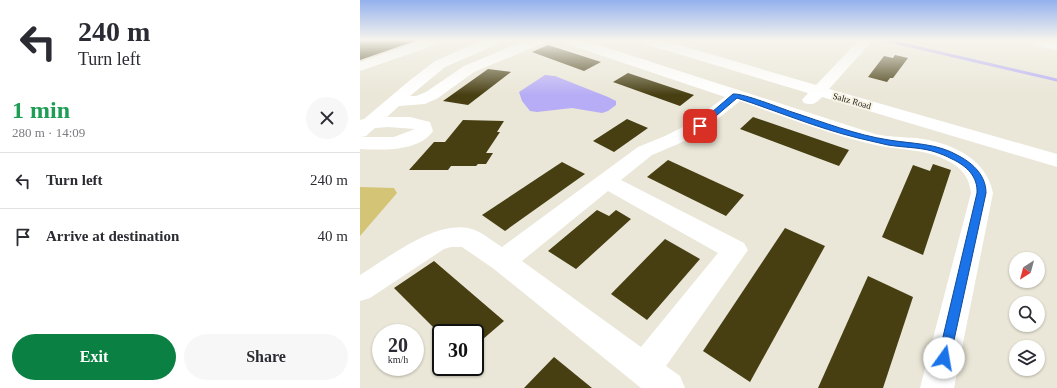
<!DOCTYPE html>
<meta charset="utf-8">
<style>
body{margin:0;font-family:"Times New Roman",serif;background:#f7f7f7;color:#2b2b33;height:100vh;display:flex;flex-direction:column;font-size:15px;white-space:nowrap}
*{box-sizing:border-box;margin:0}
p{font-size:13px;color:#7c7c81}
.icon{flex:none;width:22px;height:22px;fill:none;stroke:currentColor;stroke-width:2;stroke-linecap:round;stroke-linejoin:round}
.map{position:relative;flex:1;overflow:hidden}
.side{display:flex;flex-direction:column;background:#fff;width:360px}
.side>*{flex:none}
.hud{background:#fff;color:#2b2b33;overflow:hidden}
.needle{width:26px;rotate:216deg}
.buttons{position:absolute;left:649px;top:252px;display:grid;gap:8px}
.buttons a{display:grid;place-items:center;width:36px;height:36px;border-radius:50%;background:#fff;box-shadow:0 1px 3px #0004;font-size:20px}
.speed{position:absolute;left:12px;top:324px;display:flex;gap:8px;font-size:20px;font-weight:700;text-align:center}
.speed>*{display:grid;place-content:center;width:52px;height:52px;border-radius:50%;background:#fff;box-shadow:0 1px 3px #0004;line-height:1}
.speed small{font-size:10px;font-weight:400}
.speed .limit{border:2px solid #111;border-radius:6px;background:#fff;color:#111}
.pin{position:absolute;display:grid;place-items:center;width:34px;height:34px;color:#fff;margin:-17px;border-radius:8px;box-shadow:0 2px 6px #0006}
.me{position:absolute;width:44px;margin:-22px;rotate:13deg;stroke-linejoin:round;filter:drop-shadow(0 0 3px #0008)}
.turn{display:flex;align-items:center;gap:14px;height:84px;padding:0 12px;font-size:18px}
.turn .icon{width:52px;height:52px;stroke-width:2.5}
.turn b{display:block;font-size:28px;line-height:34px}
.round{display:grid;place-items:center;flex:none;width:42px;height:42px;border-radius:21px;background:#f7f7f7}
.headline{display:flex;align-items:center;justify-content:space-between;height:68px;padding:0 12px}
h1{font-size:24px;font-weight:700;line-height:30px;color:#1e9e55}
.action{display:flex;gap:8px;margin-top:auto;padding:8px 12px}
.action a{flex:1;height:46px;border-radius:24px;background:#0b8043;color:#fff;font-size:16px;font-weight:700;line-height:46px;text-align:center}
.action a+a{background:#f7f7f7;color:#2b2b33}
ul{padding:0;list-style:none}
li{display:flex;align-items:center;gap:12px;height:56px;padding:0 12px;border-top:1px solid #e1e1e2}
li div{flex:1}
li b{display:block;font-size:15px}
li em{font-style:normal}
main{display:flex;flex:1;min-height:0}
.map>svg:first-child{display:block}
</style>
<main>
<section class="side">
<div class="hud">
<div class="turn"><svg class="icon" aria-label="left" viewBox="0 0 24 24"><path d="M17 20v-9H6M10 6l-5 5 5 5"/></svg><div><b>240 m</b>Turn left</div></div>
</div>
<div class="headline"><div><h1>1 min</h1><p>280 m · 14:09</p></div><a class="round"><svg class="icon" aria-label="close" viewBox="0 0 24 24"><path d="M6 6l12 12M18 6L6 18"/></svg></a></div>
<ul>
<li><svg class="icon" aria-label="left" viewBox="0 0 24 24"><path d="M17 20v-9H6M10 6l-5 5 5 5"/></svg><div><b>Turn left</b></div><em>240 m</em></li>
<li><svg class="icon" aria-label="arrive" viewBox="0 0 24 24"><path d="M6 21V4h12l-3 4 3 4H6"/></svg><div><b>Arrive at destination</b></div><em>40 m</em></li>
</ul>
<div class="action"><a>Exit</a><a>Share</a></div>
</section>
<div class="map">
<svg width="697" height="388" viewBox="0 0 697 388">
<rect width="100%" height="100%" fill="#eae7d8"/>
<polygon fill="#d4c475" points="0,187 34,188 37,193 0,236"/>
<polygon fill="#b7adf6" points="185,75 195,76 248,97 256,101 256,105 248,111 242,113 212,108 177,112 170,111 162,101 159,92"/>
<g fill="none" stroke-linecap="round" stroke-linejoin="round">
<polyline stroke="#b7adf6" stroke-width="3" points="525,40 697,80"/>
</g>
<g fill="#473e12">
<polygon points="0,40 55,40 55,41 0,60"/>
<polygon points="188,45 241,62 224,71 172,52"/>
<polygon points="535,55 548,58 533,78 530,78 527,82 508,77 524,56 533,58"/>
<polygon points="128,69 151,72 108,105 83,101"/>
<polygon points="268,73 334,95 320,106 253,82"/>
<polygon points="393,117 489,150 479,166 380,129"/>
<polygon points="267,119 288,128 254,152 233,141"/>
<polygon points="103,120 144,121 137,132 140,132 126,153 133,153 126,164 118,164 116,166 91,166 88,170 49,170 74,142 85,142"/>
<polygon points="308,160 384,195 366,216 287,177"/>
<polygon points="202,162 225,174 145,231 122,215"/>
<polygon points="573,164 591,170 563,255 522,237 553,165 570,171"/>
<polygon points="237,210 249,216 256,210 271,219 216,269 188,251"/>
<polygon points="425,228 465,246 390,382 343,351"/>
<polygon points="305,239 340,259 287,320 251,294"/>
<polygon points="74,261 144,321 115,346 115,333 79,333 34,288"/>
<polygon points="508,276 553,297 523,388 458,388"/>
<polygon points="194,357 232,388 164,388"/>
</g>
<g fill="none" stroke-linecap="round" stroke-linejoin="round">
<g fill="#fff" fill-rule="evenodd">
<polygon points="63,40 82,40 81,43 0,71 0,62"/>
<path d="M 123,40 L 141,40 L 140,43 L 85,67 L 50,96 L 56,96 L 66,92 L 104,66 L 167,40 L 185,40 L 184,43 L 114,72 L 78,98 L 65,104 L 39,106 L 27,117 L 50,117 L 70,122 L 73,131 C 59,152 22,150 0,149 L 0,120 L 4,119 L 49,81 L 75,61 ZM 28,127 L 55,129 L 34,137 L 1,137 L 6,136 L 15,128 Z"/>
<path d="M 203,40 L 223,40 L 515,134 C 529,137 542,137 556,138 C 589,142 626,157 633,193 L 594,388 L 560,388 L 611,193 C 609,178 603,169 590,162 C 564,147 535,151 507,143 C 464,132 422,116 380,101 L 340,133 L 318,144 L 292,155 L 261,180 L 384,243 L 388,250 L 306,366 L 320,376 L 325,388 L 281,388 L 134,269 L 102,247 L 91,247 L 84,249 L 10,298 L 0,301 L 0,275 C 28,258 74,221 108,228 C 120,230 132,241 142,247 L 278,147 L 305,136 L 327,125 L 365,97 L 204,43 ZM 248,191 L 358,253 L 281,347 L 162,261 Z"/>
<path d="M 281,40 L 302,40 L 456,85 L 499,40 L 513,40 L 469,89 L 697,154 L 697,167 L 462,97 C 456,103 453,106 444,103 L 442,100 L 448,93 L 282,43 Z"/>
<polygon points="675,40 697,42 697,50 675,46 673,43"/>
</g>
</g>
<linearGradient id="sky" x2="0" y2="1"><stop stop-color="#94b1ee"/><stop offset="0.42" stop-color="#f6f4ed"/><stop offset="1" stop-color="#f6f4ed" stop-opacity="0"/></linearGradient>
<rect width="697" height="95" fill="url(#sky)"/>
<path fill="#1a73e8" stroke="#114b97" d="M 373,94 C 383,93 420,108 432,112 C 463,122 496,135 529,140 C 553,144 577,143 599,156 C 614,164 626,176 626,193 L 589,363 L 584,365 L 579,363 L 578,358 L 617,193 C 618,177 607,166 592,159 C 567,146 554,149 528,145 C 518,143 508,140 498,138 C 457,128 417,111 377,98 L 343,127 L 338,127 L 338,124 Z"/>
<g text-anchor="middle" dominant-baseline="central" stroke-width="4" stroke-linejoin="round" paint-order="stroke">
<g font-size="9" fill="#1d1c16" stroke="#f8f4e5">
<text transform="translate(492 101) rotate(16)">Saltz Road</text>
</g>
</g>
</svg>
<div class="buttons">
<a><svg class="needle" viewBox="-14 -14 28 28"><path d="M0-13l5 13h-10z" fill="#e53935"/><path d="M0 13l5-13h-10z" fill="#7c7c81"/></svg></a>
<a><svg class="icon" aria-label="search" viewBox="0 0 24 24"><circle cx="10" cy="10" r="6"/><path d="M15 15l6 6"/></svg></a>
<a><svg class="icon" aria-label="layers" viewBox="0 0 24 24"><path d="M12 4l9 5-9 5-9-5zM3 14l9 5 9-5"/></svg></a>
</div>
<div class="speed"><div>20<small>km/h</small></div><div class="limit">30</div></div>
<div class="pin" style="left:340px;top:126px;background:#d93025"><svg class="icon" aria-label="arrive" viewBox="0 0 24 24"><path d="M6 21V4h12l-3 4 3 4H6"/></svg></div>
<svg class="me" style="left:584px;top:358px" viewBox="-20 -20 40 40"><circle r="19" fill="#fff"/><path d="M0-13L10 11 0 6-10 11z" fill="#1a73e8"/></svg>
</div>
</main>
